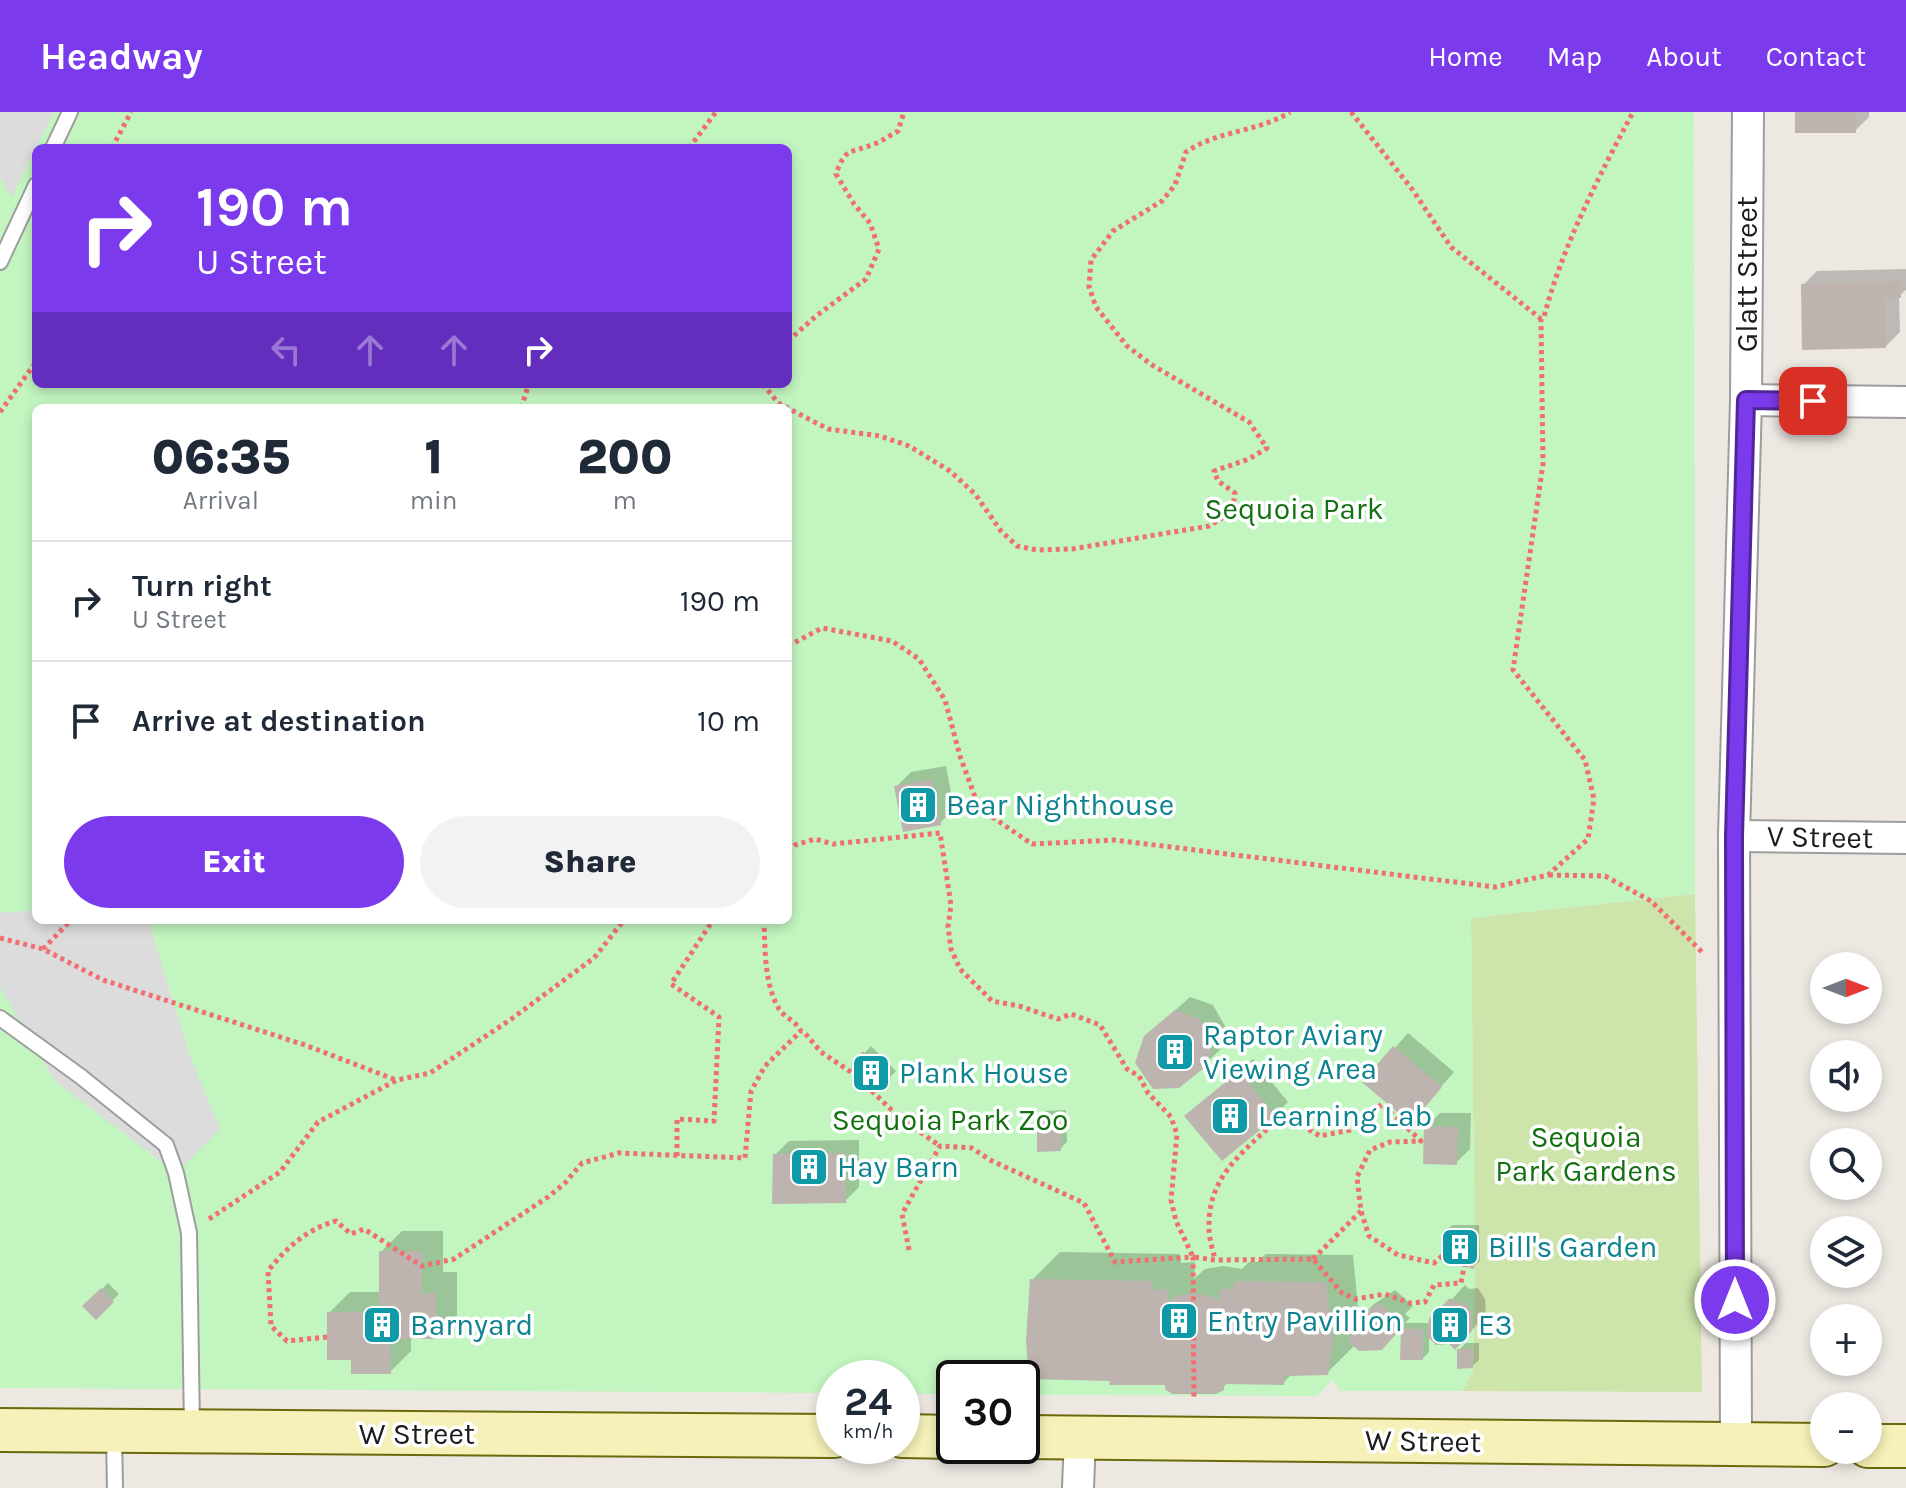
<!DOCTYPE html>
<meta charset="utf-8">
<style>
body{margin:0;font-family:Karla,sans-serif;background:#f2f2f3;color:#1f2937;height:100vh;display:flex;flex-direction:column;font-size:30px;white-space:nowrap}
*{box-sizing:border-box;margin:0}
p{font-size:26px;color:#747a83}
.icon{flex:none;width:44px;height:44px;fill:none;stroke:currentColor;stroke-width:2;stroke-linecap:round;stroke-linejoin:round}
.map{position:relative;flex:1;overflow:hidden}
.sheet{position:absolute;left:32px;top:292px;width:760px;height:520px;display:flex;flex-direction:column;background:#fff;border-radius:12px;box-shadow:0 4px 12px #0003}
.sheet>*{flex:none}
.guide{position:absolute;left:32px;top:32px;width:760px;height:244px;border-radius:12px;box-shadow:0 4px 12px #0003;background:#7c3aed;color:#fff;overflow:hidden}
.needle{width:52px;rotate:90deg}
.controls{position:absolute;left:1810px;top:840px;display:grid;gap:16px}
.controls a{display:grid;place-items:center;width:72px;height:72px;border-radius:50%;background:#fff;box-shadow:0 4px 12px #0003;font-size:40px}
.speed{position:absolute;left:816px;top:1248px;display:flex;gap:16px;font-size:40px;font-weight:700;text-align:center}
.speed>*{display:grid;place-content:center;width:104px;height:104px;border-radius:50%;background:#fff;box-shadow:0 4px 12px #0003;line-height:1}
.speed small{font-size:20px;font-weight:400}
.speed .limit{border:4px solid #111;border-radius:12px;background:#fff;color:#111}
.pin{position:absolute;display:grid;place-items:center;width:68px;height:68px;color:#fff;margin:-34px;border-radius:16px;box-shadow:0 4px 12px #0006}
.me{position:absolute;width:88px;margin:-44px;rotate:0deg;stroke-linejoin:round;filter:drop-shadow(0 0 6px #0008)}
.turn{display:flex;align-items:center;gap:28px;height:168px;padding:0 32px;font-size:36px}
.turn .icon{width:104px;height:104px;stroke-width:2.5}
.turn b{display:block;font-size:56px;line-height:68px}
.lanes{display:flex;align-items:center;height:76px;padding:0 32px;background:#0003;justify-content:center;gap:40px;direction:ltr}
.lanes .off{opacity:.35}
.eta{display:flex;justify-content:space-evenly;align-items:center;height:136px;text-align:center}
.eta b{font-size:48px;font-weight:800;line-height:56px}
.cta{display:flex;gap:16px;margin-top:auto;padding:16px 32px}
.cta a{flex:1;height:92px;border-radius:48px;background:#7c3aed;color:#fff;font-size:32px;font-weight:800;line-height:92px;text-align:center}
.cta a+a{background:#f2f2f3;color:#1f2937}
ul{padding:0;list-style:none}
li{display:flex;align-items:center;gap:24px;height:120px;padding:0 32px;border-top:2px solid #e0e1e3}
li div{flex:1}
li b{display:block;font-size:30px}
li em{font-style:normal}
header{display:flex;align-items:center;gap:48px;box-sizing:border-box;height:112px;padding:0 40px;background:#7c3aed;color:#fff}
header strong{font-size:38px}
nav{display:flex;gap:44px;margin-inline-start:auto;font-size:28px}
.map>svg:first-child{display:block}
</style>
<header>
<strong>Headway</strong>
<nav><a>Home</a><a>Map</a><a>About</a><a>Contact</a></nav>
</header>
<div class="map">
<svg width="1906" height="1376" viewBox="0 0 1906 1376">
<rect width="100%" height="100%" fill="#ede8e2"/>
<polygon fill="#cde4aa" points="1695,782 1702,1280 1462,1279 1473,1260 1475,1159 1471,806"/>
<path fill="#c2f5c0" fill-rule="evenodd" d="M 0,0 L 1694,0 L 1695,782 L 1471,806 L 1475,1159 L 1473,1260 L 1462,1279 L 1340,1279 L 1332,1268 L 1317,1284 L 1022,1283 L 1022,1266 L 954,1266 L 954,1282 L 902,1282 L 902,1266 L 834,1266 L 834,1281 L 0,1276 ZM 36,36 L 788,36 L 788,272 L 36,272 ZM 36,296 L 788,296 L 788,808 L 36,808 Z"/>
<g fill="#dcdcdc">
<polygon points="0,0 54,0 11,86 0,65"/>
<polygon points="36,798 36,808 148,808 191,947 220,1017 176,1061 55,969 0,875 0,801"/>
</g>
<g fill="#0003">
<polygon points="1797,0 1869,0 1869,5 1855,19"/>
<polygon points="1906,157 1906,178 1899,184 1900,220 1886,234 1803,173 1817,159"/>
<polygon points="946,654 954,697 940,711 897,674 911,660"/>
<polygon points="1190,885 1213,893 1225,914 1222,936 1207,950 1161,911"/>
<polygon points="1408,921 1454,960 1411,1009 1365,970"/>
<polygon points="871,934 896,959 878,977 853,954"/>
<polygon points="1253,947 1288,990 1275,1003 1187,1004"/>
<polygon points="1066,998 1067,1030 1060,1037 1039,1005 1045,999"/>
<polygon points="1440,1001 1471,1001 1470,1037 1456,1051 1426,1015"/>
<polygon points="859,1028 859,1075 845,1089 775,1043 789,1029"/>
<polygon points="1452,1113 1479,1113 1480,1149 1473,1155 1445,1119"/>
<polygon points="402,1119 443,1119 443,1160 457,1160 457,1204 435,1225 411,1225 411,1239 390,1260 353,1246 329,1201 350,1180 381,1180 381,1140"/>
<polygon points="1060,1140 1179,1142 1181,1151 1195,1150 1194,1167 1205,1157 1223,1154 1242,1157 1249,1150 1257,1150 1266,1142 1353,1143 1359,1207 1374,1192 1395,1178 1413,1194 1405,1202 1410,1206 1405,1211 1430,1211 1465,1173 1469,1177 1478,1176 1485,1187 1486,1203 1469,1221 1450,1230 1429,1224 1429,1240 1423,1246 1402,1246 1403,1214 1396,1222 1355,1233 1327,1261 1292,1262 1283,1271 1229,1270 1222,1276 1167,1271 1032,1168"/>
<polygon points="108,1171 119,1182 96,1205 85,1194"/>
<polygon points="1466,1231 1479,1231 1479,1248 1472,1254 1459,1238"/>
</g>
<g fill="#bdb3af">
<rect x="1795" y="0" width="61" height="21"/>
<polygon points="1901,170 1901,186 1885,186 1886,236 1802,238 1801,172"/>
<polygon points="932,667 941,713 903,720 894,674"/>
<polygon points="1175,898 1200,907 1212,929 1209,952 1179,976 1153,977 1135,951 1144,924"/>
<polygon points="1393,934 1442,975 1411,1012 1362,970"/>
<polygon points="863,939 891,967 878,979 851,954"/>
<polygon points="1239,959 1276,1005 1222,1049 1184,1004"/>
<polygon points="1037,1004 1061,1004 1061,1039 1037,1040"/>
<polygon points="1424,1014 1458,1015 1457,1053 1423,1052"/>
<polygon points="846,1041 846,1091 772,1092 773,1042"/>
<polygon points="1474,1118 1474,1157 1453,1151 1444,1130 1443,1119"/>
<polygon points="379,1139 422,1139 422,1181 436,1181 436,1227 390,1227 391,1262 351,1262 351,1248 327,1248 327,1200 379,1200"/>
<polygon points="1030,1167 1152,1169 1153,1178 1168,1177 1168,1191 1175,1184 1194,1181 1214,1185 1219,1190 1219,1177 1232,1177 1236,1169 1326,1170 1333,1228 1328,1263 1285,1264 1284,1273 1224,1272 1224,1278 1216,1282 1172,1282 1165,1277 1165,1273 1109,1273 1110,1269 1029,1267 1026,1229"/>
<polygon points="101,1176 114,1190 96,1208 82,1194"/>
<polygon points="1450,1186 1455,1190 1461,1191 1463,1188 1472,1201 1472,1219 1455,1238 1449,1232 1436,1233 1427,1224 1429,1207"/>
<polygon points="1380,1191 1401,1209 1393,1217 1397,1221 1382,1238 1359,1239 1349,1230 1357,1205"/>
<polygon points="1401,1217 1423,1217 1423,1248 1400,1248"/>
<polygon points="1457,1237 1473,1237 1473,1256 1457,1257"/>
</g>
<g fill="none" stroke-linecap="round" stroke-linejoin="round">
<g stroke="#9d9d9d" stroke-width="18">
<g id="lane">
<polyline points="53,36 70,0"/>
<polyline points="0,150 36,73"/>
<polyline points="0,906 80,964 166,1033 176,1061 189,1121 192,1316"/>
<polyline points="114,1324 115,1376"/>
</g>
</g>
<g stroke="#9d9d9d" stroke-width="34">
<g id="street">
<polyline points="1746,288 1906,290"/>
<polyline points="1734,724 1906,726"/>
<polyline points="1736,1332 1734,724 1746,288 1748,0"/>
<polyline points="1078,1376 1080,1325"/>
</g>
</g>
<g stroke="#6a6a0c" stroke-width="46">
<g id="secondary">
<polyline points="0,1318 834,1324"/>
<polyline points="902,1324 954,1325"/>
<polyline points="1022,1325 1824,1333"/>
<polyline points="1868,1334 1906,1334"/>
</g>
</g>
<g stroke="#f06f70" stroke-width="5" stroke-dasharray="4 4" stroke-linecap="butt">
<polyline points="1351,0 1412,77 1451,135 1541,207"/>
<polyline points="112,36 131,0"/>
<polyline points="689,36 716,0"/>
<path d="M 788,229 L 816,204 L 866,167 L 879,137 L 870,111 L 854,92 L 836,62 C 846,34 850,42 874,32 C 883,29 890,23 898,19 L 904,0"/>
<path d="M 763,272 L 778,291 L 828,317 L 880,324 L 909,334 L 950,359 L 975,382 L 1001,419 L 1017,434 L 1037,438 L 1072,437 L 1209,414 L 1232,400 L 1235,381 L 1218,369 L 1214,359 L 1249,347 L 1267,336 L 1249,310 L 1152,253 L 1127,234 L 1096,195 L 1089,175 L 1091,148 L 1113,119 L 1162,89 L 1175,73 L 1186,40 C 1218,18 1259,20 1290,0"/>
<polyline points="521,296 529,272"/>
<polyline points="0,300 36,250"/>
<path d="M 788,534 L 822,516 L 892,529 L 919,547 L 945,588 L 960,644 L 979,696 L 1032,732 L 1114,728 L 1495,775 L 1548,763 L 1588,727 L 1594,687 L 1585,648 L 1513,558 L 1543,352 L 1541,207 L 1544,205 C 1562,135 1599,64 1633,0"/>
<path d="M 788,739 L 795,733 L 815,727 L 833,732 L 940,721 L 951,793 L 948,815 L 951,837 L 960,857 L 992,889 L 1019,894 L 1058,907 L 1071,902 L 1100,913 L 1127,957 L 1139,964 L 1148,981 L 1171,1005 L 1177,1022 L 1171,1088 L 1176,1109 L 1193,1145 L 1215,1148 L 1313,1147 L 1342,1181 L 1356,1187 L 1385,1182 L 1410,1191 L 1425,1190 L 1434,1173 L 1461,1171 L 1466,1145 L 1458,1130 L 1434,1151 L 1398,1143 L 1369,1124 L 1361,1099 L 1357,1065 L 1370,1038 L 1390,1030 L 1421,1029 L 1382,992 L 1350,1018 L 1320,1024 L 1301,1013 L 1291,1003 L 1280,1005 C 1245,1039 1207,1063 1209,1117 C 1209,1127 1213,1138 1215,1148"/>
<polyline points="1549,763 1605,764 1651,789 1703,841"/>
<path d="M 764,808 C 765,835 764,872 779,897 C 785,906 796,909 801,919 L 804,920 L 821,940 L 854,962 L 900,1006 L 940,1034"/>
<polyline points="0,826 43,837 103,868 305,933 396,968"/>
<polyline points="43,837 71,808"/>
<polyline points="677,1044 677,1007 714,1009 719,905 671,872 713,808"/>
<polyline points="209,1107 280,1060 318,1010 397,968 430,961 510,908 594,846 624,808"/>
<polyline points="909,1138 902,1102 940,1034 972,1036 990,1048 1084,1091 1115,1150 1193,1145 1194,1288"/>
<polyline points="1313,1147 1361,1099"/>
<path d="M 327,1225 L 287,1229 L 271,1214 L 268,1159 C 286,1136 307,1117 336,1109 L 351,1122 L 364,1117 L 422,1154 L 454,1147 L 548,1085 L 565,1071 L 582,1051 L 619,1041 L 745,1046 L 751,979 L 765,954 L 801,919"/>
</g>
<use href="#lane" stroke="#fff" stroke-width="14"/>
<use href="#street" stroke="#fff" stroke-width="30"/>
<use href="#secondary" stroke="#f5f1b8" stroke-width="42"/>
</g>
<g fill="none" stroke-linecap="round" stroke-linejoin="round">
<g stroke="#51269a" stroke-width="20">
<polyline id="route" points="1735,1188 1734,724 1746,288 1813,289"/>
</g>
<use href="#route" stroke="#7c3aed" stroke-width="14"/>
</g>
<defs>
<g id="building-square" transform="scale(2)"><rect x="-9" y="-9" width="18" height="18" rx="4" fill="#0f9aa8" stroke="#fff"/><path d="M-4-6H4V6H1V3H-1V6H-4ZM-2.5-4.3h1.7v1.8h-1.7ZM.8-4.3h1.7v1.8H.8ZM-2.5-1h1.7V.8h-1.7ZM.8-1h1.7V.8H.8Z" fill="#fff"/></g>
</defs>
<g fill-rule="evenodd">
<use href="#building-square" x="918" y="693"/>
<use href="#building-square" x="1175" y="940"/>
<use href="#building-square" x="871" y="961"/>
<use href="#building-square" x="1230" y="1004"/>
<use href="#building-square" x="809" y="1055"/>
<use href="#building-square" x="1460" y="1135"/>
<use href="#building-square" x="1179" y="1209"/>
<use href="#building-square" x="382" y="1213"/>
<use href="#building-square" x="1450" y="1213"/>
</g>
<g text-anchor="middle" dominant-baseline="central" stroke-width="7" stroke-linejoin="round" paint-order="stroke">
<g font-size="30" fill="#1c1c1c" stroke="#fff">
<text transform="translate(1747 162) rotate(-90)">Glatt Street</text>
<text transform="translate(1820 725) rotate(1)">V Street</text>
<text x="417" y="1322">W Street</text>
<text transform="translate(1423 1329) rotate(1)">W Street</text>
</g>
<g font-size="30" fill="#147112" stroke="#fff">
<text x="1294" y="397">Sequoia Park</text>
<text x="950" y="1008">Sequoia Park Zoo</text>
<text x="1586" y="1025">Sequoia<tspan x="1586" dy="34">Park Gardens</tspan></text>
</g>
<g font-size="30" fill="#0d838f" stroke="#fff" text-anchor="start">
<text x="946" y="693">Bear Nighthouse</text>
<text x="1203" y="923">Raptor Aviary<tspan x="1203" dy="34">Viewing Area</tspan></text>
<text x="899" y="961">Plank House</text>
<text x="1258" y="1004">Learning Lab</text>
<text x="837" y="1055">Hay Barn</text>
<text x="1488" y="1135">Bill's Garden</text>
<text x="1207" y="1209">Entry Pavillion</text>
<text x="410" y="1213">Barnyard</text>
<text x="1478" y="1213">E3</text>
</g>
</g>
</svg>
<div class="controls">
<a><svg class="needle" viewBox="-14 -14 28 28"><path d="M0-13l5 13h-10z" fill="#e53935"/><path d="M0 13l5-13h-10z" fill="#747a83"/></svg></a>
<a><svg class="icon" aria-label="sound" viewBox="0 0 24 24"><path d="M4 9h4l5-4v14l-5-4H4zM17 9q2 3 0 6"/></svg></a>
<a><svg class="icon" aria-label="search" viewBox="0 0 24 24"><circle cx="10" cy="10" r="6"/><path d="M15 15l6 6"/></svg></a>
<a><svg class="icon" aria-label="layers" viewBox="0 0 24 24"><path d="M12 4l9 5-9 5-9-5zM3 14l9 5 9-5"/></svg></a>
<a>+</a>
<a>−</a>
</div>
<div class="speed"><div>24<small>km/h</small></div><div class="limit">30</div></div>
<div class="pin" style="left:1813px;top:289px;background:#d93025"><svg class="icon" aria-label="arrive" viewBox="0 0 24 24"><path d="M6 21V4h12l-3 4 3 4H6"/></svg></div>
<svg class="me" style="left:1735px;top:1188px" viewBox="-20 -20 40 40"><circle r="17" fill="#7c3aed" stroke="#fff" stroke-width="3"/><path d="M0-11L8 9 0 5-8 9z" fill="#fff"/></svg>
<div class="guide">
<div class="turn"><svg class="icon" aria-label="right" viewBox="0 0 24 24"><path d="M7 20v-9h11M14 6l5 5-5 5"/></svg><div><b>190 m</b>U Street</div></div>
<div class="lanes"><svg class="icon off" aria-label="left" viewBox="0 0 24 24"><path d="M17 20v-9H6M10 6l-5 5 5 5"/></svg><svg class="icon off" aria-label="ahead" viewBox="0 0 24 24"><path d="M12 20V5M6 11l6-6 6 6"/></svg><svg class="icon off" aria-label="ahead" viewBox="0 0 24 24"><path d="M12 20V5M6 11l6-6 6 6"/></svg><svg class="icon" aria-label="right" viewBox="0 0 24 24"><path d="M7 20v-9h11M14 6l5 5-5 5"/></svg></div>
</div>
<section class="sheet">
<div class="eta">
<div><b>06:35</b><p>Arrival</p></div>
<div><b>1</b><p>min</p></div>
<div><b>200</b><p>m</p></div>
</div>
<ul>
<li><svg class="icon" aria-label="right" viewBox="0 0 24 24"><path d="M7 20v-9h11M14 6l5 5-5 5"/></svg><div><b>Turn right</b><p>U Street</p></div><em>190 m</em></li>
<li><svg class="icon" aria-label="arrive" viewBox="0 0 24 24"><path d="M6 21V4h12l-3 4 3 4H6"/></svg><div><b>Arrive at destination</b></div><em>10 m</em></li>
</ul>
<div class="cta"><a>Exit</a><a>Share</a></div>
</section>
</div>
